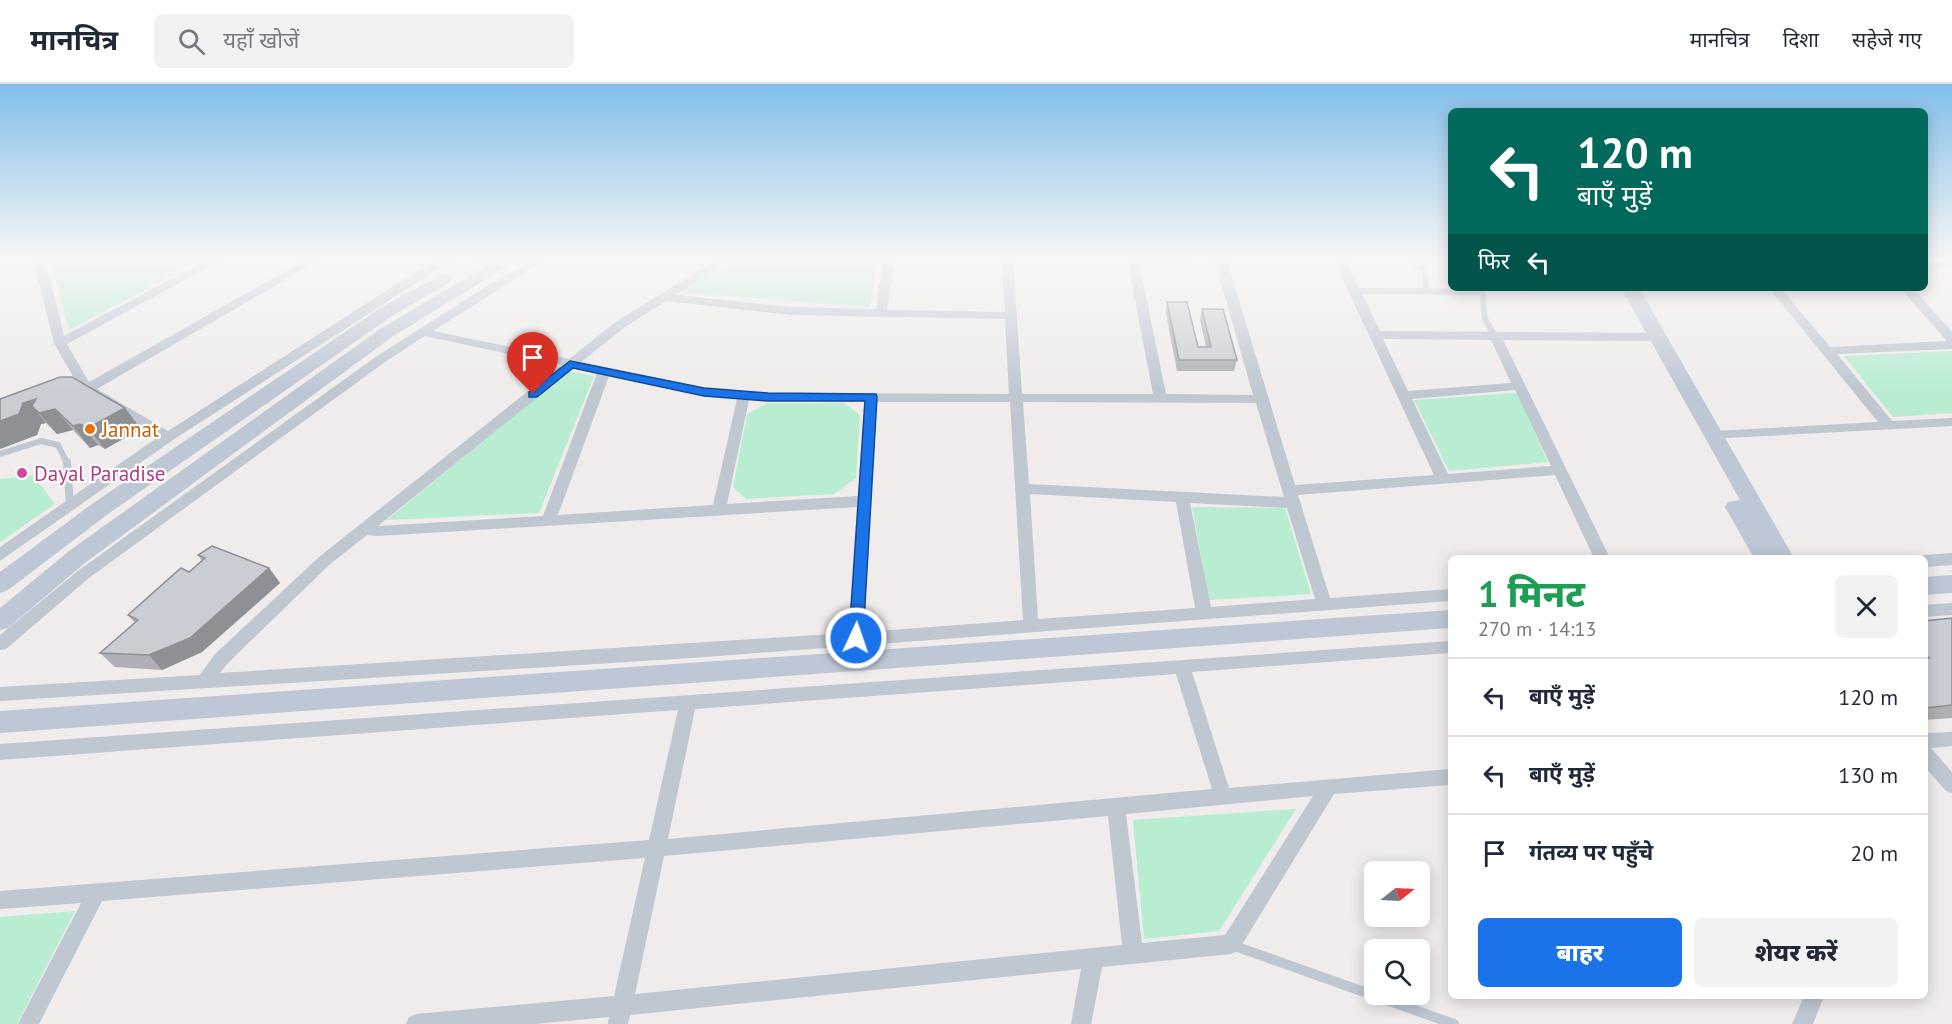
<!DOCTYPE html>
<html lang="hi">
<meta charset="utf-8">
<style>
body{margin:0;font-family:"PT Sans","Noto Sans Devanagari",sans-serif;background:#f2f2f3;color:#1f2937;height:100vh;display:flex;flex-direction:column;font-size:22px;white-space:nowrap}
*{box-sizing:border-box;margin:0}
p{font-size:20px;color:#747a83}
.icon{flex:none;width:33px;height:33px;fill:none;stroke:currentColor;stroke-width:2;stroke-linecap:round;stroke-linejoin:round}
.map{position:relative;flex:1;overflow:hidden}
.sheet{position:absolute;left:1448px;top:471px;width:480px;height:444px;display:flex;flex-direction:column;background:#fff;border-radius:9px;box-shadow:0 3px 15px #0003}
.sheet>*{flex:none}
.guide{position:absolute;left:1448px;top:24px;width:480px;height:183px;border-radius:9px;box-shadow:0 3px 15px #0003;background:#00695c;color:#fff;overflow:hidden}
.needle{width:39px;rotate:72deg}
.tools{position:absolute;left:1364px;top:777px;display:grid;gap:12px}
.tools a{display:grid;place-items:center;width:66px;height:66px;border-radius:9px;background:#fff;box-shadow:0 3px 15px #0003;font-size:30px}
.pin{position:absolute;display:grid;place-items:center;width:51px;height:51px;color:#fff;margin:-62px -26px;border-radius:50% 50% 50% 0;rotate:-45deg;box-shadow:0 0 6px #0007}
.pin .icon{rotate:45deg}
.me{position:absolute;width:66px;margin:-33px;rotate:3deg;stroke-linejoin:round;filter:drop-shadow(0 0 4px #0008)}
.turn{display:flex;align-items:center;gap:21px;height:126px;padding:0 30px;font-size:27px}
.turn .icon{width:78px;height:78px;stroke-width:2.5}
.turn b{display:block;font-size:42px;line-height:51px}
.then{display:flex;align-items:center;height:57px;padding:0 30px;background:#0003;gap:12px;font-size:22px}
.round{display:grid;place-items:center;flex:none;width:63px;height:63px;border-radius:9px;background:#f2f2f3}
.overview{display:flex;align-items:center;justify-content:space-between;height:102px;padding:0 30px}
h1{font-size:36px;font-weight:800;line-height:45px;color:#1e9e55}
.cta{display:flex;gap:12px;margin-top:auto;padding:12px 30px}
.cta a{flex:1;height:69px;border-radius:9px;background:#1a73e8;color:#fff;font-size:24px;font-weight:800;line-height:69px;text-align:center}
.cta a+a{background:#f2f2f3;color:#1f2937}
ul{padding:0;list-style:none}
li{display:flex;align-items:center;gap:18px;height:78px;padding:0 30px;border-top:2px solid #e0e1e3}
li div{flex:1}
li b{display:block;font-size:22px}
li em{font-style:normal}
header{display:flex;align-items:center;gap:36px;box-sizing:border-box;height:84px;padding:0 30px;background:#fff;border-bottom:2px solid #e0e1e3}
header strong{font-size:28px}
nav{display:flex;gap:33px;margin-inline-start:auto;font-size:21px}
.search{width:420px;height:54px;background:#f2f2f3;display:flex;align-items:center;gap:15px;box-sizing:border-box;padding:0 21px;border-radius:9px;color:#747a83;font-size:22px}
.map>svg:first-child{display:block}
</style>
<header>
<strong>मानचित्र</strong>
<div class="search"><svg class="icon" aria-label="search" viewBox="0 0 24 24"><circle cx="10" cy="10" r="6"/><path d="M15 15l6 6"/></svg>यहाँ खोजें</div>
<nav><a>मानचित्र</a><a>दिशा</a><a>सहेजे गए</a></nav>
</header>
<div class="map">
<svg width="1952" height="940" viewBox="0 0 1952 940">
<rect width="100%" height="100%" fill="#efeceb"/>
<g fill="#b9edd1">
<polygon points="50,174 204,174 69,246"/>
<polygon points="737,174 878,174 870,223 679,208"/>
<polygon points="1952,267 1952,329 1893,333 1844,272"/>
<polygon points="569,287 594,292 539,429 387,436"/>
<polygon points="1517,309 1548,378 1449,387 1414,316"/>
<polygon points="767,319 844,319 860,331 856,394 834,410 746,415 733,403 747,330"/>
<polygon points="33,391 55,420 0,458 0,395"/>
<polygon points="1192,423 1285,424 1311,510 1209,516"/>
<polygon points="1296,725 1219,847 1144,855 1133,736"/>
<polygon points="75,827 17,940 0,940 0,833"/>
</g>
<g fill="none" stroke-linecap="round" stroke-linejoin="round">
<g stroke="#bfc7d1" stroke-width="6">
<polyline points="1411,174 1416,182 1424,184"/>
<polyline points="1424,174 1426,206"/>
<polyline points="1482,205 1485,235 1495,252"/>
<polyline points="1354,207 1482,208"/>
<polyline points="0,370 41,357 58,361 67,379"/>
</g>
<polyline stroke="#bfc7d1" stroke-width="8" points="67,378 70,420"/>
<polyline stroke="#bfc7d1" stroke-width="10" points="1232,861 1454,940"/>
<g fill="#bfc7d1" fill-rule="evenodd">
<polygon points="33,174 45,174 64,252 211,174 225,174 67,260 89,298 309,174 323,174 97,305 168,347 395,201 441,174 455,174 173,356 0,477 0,463 158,353 86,310 71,314 66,313 65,310 66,307 79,303 54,259"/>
<polygon points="472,174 485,174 486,175 480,178"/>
<path d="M 535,174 L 549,174 L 433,247 L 569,275 L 617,237 L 719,174 L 733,174 L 676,211 L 790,223 L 876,225 L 883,174 L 895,174 L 887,226 L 1005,228 L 1001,174 L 1013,174 L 1022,310 L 1153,310 L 1127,174 L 1139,174 L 1139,176 L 1199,174 L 1193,177 L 1140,183 L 1166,310 L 1253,311 L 1214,174 L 1226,174 L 1295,401 L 1434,391 L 1333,174 L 1345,174 L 1380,247 L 1658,249 L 1664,253 L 1658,257 L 1503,256 L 1610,474 L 1594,474 L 1555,391 L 1298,411 L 1330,514 L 1450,505 L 1450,517 L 691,574 L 0,617 L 0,603 L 200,591 L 215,570 L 319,473 L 561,281 L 425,252 L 385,278 L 89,494 L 6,565 L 0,566 L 0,551 L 79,486 L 377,272 L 487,202 ZM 666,217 L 790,231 L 1005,235 L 1009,310 L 767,309 L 704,304 L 581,278 L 625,243 ZM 1383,255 L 1491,256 L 1511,299 L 1408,307 ZM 574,284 L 597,289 L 543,432 L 378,442 ZM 609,292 L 704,312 L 737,315 L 713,421 L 558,431 ZM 1515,306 L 1551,382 L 1448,390 L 1412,315 ZM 749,316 L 864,318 L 858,412 L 727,420 ZM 877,318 L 1010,318 L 1023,536 L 864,548 ZM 1023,318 L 1256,319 L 1284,413 L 1029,400 ZM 1030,410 L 1176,418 L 1195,524 L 1038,535 ZM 1190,419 L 1287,424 L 1315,515 L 1211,523 ZM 857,423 L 848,549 L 220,589 L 227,580 L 329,481 L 367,451 L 378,452 Z"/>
<rect x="1924" y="177" width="28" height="6"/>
<polygon points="1769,204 1781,204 1830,263 1947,257 1900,204 1912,204 1952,248 1952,265 1837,270 1892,337 1952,334 1952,342 1709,355 1707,352 1714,347 1878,338"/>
<polygon points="1952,469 1952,481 1924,483 1924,474 1918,474 1924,471"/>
<polygon points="1952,519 1952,531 1924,533 1924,521"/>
<path d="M 1450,557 L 1450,569 L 1192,588 L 1229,704 L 1450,685 L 1450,701 L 1334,710 L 1238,867 L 1231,870 L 1102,883 L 1091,940 L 1071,940 L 1081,885 L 630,931 L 628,940 L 608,940 L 609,933 L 535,940 L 406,940 L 409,933 L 416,930 L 614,912 L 645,774 L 102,817 L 39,940 L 18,940 L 81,819 L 0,825 L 0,807 L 649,756 L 678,626 L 0,676 L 0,660 ZM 1176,590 L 1212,705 L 668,755 L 695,625 ZM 1313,712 L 1225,851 L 1142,859 L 1126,730 ZM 1108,732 L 1122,861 L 635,910 L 664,772 Z"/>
<polygon points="1952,648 1952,662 1931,664 1952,688 1952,709 1946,707 1924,682 1924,649"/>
<polygon points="1804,912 1824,912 1813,940 1792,940"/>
</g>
<g fill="#bec7d5" fill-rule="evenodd">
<polygon points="500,174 520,174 392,253 85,479 8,544 0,546 0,524 69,467 380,245"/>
<polygon points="443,190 449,191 452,195 449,199 395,230 108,430 8,506 0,509 0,488 92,420 383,222"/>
<polygon points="1621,204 1639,204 1794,474 1754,474 1725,423 1728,418 1740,416"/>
<polygon points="1952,491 1952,509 1924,511 1924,493"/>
<polygon points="1450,526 1450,544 0,649 0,627"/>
</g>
</g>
<g fill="#afb0b6">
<polygon points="1167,218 1198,263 1206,263 1200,236 1202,225 1237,276 1234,287 1177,287 1166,229"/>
<polygon points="0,315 125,324 141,345 105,365 98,361 90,364 73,346 57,350 46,339 41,340 37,351 0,365"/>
<polygon points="198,471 269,484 280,499 202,568 162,586 115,583 100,569 135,539 128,531 189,488 202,477"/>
<polygon points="1952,534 1952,634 1924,636 1924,537"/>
</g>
<g fill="#8e9094">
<polygon points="36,315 55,325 73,346 57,350 39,329 32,322 46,339 41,340 37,351 0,365 0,337 23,319"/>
<polygon points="125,324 141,345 105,365 88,344"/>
<polygon points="80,340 98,361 90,364 73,342"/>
<polygon points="269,484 280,499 202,568 162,586 149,571"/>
</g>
<g fill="#cbcdd4" stroke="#8e9094" stroke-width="1.5">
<polygon points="1167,218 1187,218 1198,263 1211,263 1202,225 1223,225 1237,276 1179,276"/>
<polygon points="60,293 72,293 125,324 88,344 80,340 73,342 55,325 39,329 32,322 36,315 23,319 19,330 0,337 0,315"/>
<polygon points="212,462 269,484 190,554 149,571 100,569 138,536 128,531 181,484 189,488 205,474 198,471"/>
<polygon points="1952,534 1952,621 1925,624 1924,623 1924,574 1929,574 1924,569 1924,537"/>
</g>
<linearGradient id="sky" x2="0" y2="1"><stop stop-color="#81bee9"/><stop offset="0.57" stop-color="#f8f6f6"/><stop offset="1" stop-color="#f8f6f6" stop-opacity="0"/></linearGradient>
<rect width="1952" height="306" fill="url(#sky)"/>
<polygon fill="#1a73e8" stroke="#114b97" stroke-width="1.5" points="570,277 704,304 768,309 876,310 877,313 863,554 861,559 851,559 849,554 865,317 768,317 704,312 573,284 537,313 529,313 529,308"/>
<circle fill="#e8710a" stroke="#fff" stroke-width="2" cx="90" cy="345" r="6"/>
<circle fill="#d1479c" stroke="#fff" stroke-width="2" cx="22" cy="389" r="6"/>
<g text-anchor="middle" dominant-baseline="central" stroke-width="4.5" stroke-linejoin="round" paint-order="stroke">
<g font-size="21" fill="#c56008" stroke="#fff" text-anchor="start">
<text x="102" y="345">Jannat</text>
</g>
<g font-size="21" fill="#b23c85" stroke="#fff" text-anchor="start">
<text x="34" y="389">Dayal Paradise</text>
</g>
</g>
</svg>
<div class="tools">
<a><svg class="needle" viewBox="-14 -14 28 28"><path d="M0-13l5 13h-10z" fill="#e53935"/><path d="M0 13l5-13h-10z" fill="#747a83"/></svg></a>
<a><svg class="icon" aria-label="search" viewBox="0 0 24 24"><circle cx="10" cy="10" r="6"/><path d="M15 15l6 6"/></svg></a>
</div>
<div class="pin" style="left:533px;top:310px;background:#d93025"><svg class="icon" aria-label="arrive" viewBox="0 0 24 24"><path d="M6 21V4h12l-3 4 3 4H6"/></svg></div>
<svg class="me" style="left:856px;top:554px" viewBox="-20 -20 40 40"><circle r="17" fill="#1a73e8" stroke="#fff" stroke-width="3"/><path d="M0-11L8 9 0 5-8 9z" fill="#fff"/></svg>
<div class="guide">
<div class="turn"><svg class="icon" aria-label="left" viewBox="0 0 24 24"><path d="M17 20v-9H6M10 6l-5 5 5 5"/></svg><div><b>120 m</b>बाएँ मुड़ें</div></div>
<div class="then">फिर<svg class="icon" aria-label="left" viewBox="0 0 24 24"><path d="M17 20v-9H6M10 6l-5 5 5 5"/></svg></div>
</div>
<section class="sheet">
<div class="overview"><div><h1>1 मिनट</h1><p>270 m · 14:13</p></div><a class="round"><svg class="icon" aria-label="close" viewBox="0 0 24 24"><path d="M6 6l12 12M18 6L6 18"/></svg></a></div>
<ul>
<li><svg class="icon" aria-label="left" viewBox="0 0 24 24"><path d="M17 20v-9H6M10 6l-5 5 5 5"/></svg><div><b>बाएँ मुड़ें</b></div><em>120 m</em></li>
<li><svg class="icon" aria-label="left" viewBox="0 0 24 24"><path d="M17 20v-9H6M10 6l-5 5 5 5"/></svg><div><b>बाएँ मुड़ें</b></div><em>130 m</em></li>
<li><svg class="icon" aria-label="arrive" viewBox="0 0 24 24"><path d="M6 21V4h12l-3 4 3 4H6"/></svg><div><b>गंतव्य पर पहुँचे</b></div><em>20 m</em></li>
</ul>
<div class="cta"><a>बाहर</a><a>शेयर करें</a></div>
</section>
</div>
